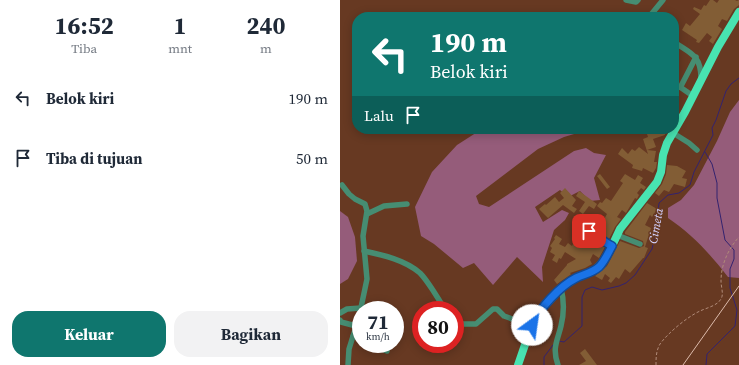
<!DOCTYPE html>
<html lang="id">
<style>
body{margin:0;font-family:"Source Serif 4",serif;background:#f2f2f3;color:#1f2937;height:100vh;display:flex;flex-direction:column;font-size:15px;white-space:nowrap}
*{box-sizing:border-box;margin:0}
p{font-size:13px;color:#747a83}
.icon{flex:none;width:22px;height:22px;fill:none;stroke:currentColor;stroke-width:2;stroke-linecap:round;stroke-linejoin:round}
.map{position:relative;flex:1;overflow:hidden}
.panel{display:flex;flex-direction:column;background:#fff;width:340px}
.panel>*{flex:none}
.banner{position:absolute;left:12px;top:12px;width:327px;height:122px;border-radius:16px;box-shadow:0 2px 10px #0003;background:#0f766e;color:#fff;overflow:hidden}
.speed{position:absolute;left:12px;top:301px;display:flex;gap:8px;font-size:20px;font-weight:700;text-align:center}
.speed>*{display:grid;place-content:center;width:52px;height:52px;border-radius:50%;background:#fff;box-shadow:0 2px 10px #0003;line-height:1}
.speed small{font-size:10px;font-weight:400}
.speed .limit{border:6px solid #d22;background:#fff;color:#111}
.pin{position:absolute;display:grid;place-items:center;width:34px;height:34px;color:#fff;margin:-17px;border-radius:8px;box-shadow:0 2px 6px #0006}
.me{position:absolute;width:44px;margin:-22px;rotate:31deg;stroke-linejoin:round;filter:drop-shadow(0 0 3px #0008)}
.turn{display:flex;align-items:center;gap:14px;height:84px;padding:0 12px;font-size:18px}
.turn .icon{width:52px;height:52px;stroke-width:2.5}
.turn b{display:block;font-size:28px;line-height:34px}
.then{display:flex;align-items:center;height:38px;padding:0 12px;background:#0003;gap:8px;font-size:15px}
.eta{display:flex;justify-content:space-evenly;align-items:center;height:68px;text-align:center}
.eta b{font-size:24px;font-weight:700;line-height:28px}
.button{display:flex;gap:8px;margin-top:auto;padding:8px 12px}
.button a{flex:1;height:46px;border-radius:16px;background:#0f766e;color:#fff;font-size:16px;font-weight:700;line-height:46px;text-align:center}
.button a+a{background:#f2f2f3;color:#1f2937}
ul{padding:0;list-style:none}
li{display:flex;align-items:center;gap:12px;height:60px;padding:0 12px}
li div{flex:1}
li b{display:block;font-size:15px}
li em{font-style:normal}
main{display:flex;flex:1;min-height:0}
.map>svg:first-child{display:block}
</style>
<main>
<section class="panel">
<div class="eta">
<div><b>16:52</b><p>Tiba</p></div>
<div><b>1</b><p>mnt</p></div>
<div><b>240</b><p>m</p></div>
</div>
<ul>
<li><svg class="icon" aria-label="left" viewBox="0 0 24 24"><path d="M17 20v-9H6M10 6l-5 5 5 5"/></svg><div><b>Belok kiri</b></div><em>190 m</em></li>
<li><svg class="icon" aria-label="arrive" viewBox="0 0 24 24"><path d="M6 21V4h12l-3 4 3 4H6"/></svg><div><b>Tiba di tujuan</b></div><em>50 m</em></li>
</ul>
<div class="button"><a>Keluar</a><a>Bagikan</a></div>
</section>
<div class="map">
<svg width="399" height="365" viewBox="0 0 399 365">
<rect width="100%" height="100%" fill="#673922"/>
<g fill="#955c7a">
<path d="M 399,100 L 399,278 L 388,277 C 371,255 352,234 328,218 L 328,208 L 341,200 L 354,185 L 377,141 L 390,112 Z"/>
<polygon points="142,129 251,129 224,137 198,149 136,196 139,204 149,207 234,151 246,148 254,153 266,155 254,178 260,200 250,201 240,191 228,197 220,190 195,207 203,222 222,210 229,213 225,220 214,230 202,267 203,282 177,257 153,285 134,263 123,268 94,244 81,236 75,207 92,172 117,145"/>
<polygon points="0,211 8,217 15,237 17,261 8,279 0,284"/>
</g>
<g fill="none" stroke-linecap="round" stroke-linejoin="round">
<g stroke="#33226f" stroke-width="1">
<polyline points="365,152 372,164 377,183 377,198 385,240 394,250 394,259 390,269 390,288 397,310 395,326 367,354 366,365"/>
<polyline points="219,341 224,342 242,326 242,297 245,290 252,287 262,290 279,286 286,283 295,275 312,249 316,231 319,203 328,195 339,193 350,185 354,172 373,135 372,128 376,120 386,91 391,84 399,78"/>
<polyline points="204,365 204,357 213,345"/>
</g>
</g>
<g fill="#825d35">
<polygon points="370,0 373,0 377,3 379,0 395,0 397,1 399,0 399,5 394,9 387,21 382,19 378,26 382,29 373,44 369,41 372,37 367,33 359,43 356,42 357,40 342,30 346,23 350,26 360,14 353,9 354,7 361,10 364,5 366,6"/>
<polygon points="324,129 325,135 313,139 316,147 307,150 316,151 314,162 317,162 316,168 313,173 303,168 302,171 292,168 293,165 278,154 282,148 288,154 292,149 295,151 299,147 308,154 303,139 308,137 307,134"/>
<polygon points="327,165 337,166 346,171 342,178 347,179 345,187 334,184 329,192 324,190 319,196 315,193 322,184 326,174"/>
<polygon points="260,174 270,187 267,189 257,176"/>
<polygon points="285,174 295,180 298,175 303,178 300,183 306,187 304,190 301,188 297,193 299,195 297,199 295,198 286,213 282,210 277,217 281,219 275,227 269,239 251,227 246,228 245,233 251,237 249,241 260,246 261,244 265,247 259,258 253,254 250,260 252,264 245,268 230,273 231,274 230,275 217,284 214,280 227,265 227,264 236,259 225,252 221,259 219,258 217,263 212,260 215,255 210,252 212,248 210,246 215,239 214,238 216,235 222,239 219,244 225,247 228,243 232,246 235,240 233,238 245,220 251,224 255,218 262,223 267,214 257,206 260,202 262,203 266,198 271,201 283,183 280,181"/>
<polygon points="225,188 236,200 232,206 237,209 234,213 223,205 208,218 199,209 205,204 206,205 215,197 219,202 224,198 220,193"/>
<polygon points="239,191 257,204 254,209 249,206 243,214 239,211 245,202 236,196"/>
<polygon points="307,203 317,209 312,217 310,215 305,225 311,228 305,247 308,248 304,258 303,258 290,273 285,269 279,279 276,277 271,283 268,281 270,278 265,274 262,280 255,276 267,266 280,241 299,248 304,246 303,241 285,234 285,232"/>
<polygon points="245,349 257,365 239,365 246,361 240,353"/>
</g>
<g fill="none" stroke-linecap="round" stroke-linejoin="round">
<path stroke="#b18b79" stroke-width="1" stroke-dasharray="3 2" stroke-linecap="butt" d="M 316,365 C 316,358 316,351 320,344 C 328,333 347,317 360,311 C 366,308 377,306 381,299 C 384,294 381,287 381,281 C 381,265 388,249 399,237"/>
<g stroke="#468d72" stroke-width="5.5">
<polyline points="286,0 296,2 298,0"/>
<polyline points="309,17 323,0"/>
<path d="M 334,42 C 350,53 361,55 361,78"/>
<polyline points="334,86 340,87 341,86 356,57"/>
<polyline points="340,87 353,96"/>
<polyline points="333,133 349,143 357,150"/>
<polyline points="2,185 9,194 15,199 25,204 27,211 23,236 27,279 19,317 9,349 8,365"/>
<polyline points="27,214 44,206 67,204"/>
<polyline points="249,231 272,246"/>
<polyline points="277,235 300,244"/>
<path d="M 24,251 C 43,255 65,260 80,273 C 87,280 100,301 105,310"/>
<polyline points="0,313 7,309 21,308"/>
<polyline points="0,320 1,322 16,326"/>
<polyline points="115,324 136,324 153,309 157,309 164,316 175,320 177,320 181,312 183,311 196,316"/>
<polyline points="13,336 21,339"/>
<polyline points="29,344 47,351"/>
<path d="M 218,365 C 212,348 217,342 221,326 C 224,314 224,300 221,288"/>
</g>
<polyline stroke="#48e3b1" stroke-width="8" points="178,365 188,336 196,316 200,311 221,288 236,278 255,270 262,263 272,246 280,229 317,182 321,172 323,155 327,143 345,112 378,47 399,12"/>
<polyline stroke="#dcbbac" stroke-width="1" points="343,365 399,286"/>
</g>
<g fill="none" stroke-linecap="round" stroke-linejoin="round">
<g stroke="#114b97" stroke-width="10">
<path id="route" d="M 192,325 C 199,309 220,286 236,278 C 244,274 252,273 259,267 C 265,261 268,253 272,246 C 264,242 258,236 249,231"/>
</g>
<use href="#route" stroke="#1a73e8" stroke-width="7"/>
</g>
<g text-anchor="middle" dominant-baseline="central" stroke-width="3" stroke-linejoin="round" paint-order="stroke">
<g font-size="12" font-style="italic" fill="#d4d2ff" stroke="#673922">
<text transform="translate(316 226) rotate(-80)">Cimeta</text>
</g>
</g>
</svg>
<div class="speed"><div>71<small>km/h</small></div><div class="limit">80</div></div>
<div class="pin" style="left:249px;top:231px;background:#d93025"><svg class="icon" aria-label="arrive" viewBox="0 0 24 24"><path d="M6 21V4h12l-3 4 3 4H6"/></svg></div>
<svg class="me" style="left:192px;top:325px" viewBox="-20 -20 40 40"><circle r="19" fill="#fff"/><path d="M0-13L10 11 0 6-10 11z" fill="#1a73e8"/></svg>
<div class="banner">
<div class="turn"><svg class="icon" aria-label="left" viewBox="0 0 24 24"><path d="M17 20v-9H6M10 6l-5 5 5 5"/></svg><div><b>190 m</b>Belok kiri</div></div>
<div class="then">Lalu<svg class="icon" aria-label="arrive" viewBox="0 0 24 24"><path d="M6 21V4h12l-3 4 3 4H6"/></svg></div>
</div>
</div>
</main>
